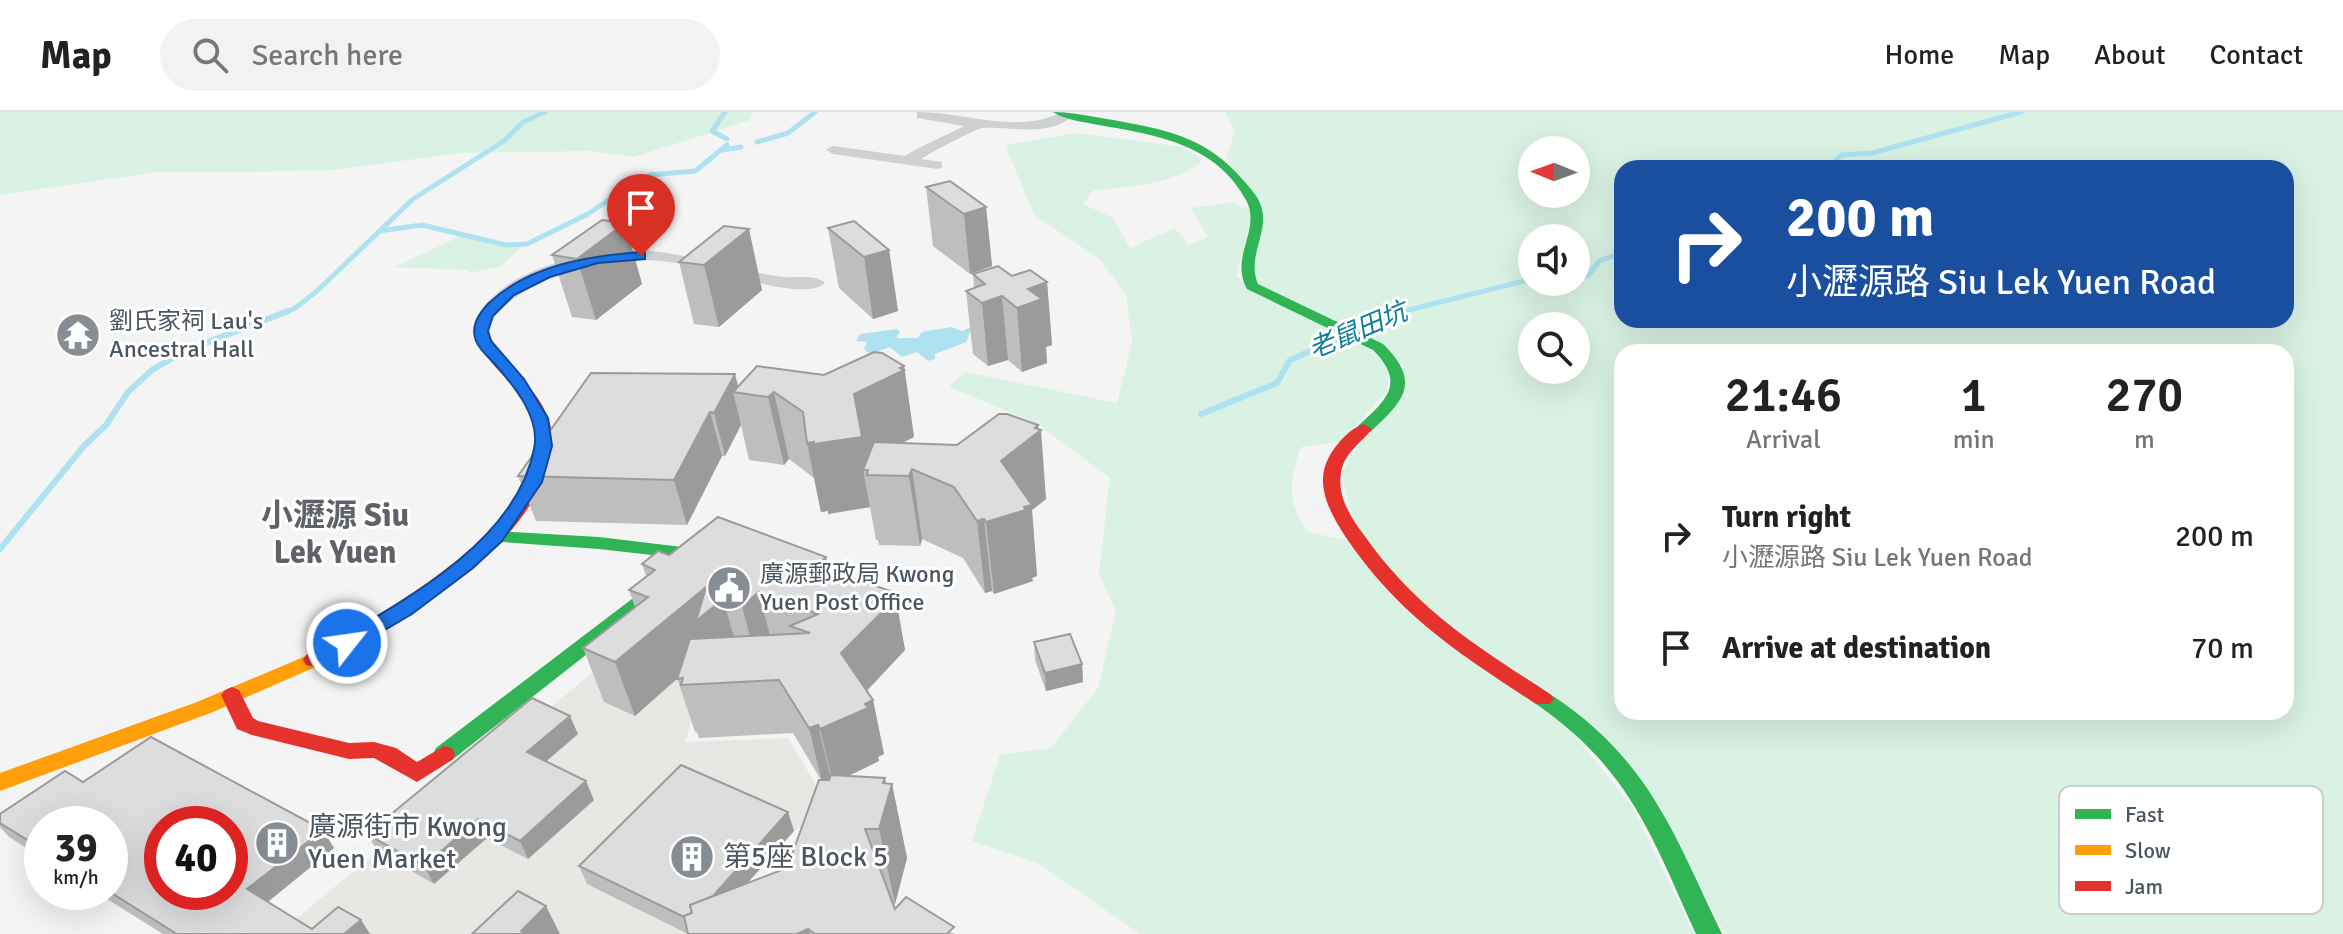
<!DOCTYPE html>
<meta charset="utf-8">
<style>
body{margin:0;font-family:Signika,"Noto Sans TC",sans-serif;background:#f2f2f2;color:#222;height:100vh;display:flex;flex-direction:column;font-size:30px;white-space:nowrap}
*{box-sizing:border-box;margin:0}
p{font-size:26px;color:#767676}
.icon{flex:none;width:44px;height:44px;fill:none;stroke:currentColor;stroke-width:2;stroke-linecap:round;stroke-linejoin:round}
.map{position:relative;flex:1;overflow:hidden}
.drawer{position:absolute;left:1614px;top:232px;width:680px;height:376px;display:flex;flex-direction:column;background:#fff;border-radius:24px;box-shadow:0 8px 32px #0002}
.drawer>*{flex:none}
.top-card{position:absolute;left:1614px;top:48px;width:680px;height:168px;border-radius:24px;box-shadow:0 8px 32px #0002;background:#1a4fa0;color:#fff;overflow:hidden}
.needle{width:52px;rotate:271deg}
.fabs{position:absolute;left:1518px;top:24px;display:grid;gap:16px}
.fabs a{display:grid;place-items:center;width:72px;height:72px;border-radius:50%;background:#fff;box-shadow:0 8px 32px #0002;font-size:40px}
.speed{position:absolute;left:24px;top:694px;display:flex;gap:16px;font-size:40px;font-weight:700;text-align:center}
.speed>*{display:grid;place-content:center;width:104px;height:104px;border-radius:50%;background:#fff;box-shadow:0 8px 32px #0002;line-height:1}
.speed small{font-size:20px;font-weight:400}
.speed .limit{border:12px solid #d22;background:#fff;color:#111}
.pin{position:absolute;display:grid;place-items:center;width:68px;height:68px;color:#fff;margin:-82px -34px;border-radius:50% 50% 50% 0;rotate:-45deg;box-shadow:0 0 8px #0007}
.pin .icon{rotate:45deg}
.me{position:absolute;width:88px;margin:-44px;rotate:60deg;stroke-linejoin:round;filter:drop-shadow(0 0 6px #0008)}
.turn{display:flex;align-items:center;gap:28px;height:168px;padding:0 40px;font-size:36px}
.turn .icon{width:104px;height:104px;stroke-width:2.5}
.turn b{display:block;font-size:56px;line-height:68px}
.eta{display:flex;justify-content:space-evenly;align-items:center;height:136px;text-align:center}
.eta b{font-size:48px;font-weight:600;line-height:56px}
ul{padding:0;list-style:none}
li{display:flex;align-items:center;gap:24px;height:112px;padding:0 40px}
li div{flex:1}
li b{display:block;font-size:30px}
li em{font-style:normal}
header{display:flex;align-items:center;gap:48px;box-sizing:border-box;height:112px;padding:0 40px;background:#fff;border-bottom:2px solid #e0e0e0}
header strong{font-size:38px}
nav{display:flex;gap:44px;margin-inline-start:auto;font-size:28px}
.search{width:560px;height:72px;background:#f2f2f2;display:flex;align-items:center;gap:20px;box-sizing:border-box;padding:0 28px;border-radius:44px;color:#767676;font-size:30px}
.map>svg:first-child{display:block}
</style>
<header>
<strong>Map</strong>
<div class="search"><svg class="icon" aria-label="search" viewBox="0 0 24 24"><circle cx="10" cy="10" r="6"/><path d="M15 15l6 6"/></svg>Search here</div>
<nav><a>Home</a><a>Map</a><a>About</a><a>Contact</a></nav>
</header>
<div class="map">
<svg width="2343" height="822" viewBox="0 0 2343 822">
<rect width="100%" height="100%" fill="#f4f4f4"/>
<polygon fill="#e8e7e3" points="659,505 703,571 685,630 788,626 831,698 794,719 702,822 278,822"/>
<g fill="#d9f2e3" fill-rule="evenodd">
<polygon points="0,0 752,0 750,8 634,45 591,39 462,41 323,59 157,60 0,83"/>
<path d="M 1225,0 L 2343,0 L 2343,822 L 1725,822 L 1658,691 L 1409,487 L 1355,412 L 1341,361 L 1406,254 L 1257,174 L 1250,155 L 1264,106 L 1226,46 L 1235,19 ZM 1532,38 L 1576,38 L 1576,82 L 1532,82 ZM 1622,56 L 2286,56 L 2286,208 L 1622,208 ZM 1532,126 L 1576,126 L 1576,170 L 1532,170 ZM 1532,214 L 1576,214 L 1576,258 L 1532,258 ZM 1622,240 L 2286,240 L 2286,600 L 1622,600 Z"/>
<path d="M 1075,21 L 1183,35 L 1202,48 C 1183,71 1123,76 1094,78 L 1083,92 L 1113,106 L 1130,136 L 1175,116 L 1189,133 L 1208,125 L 1191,96 L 1235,90 L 1241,96 L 1254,98 L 1236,165 L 1369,236 L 1390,257 L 1387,279 L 1341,330 L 1301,335 C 1289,371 1286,387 1308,420 L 1350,429 L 1567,614 L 1632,694 L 1694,822 L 1140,822 L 1038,751 L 972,729 L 1000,643 L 1051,636 L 1098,576 L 1116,500 L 1099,462 L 1110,366 L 1036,311 L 949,275 L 965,260 L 1117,291 L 1132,230 L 1126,183 L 1100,147 L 1034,103 L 1005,33 Z"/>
<polygon points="461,124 501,134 522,134 500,155 467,161 470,158 394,155"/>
</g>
<polygon fill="#aee2f0" points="973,214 966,230 935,242 935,247 928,249 917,240 902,245 890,235 870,242 864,237 867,230 856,229 860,222 897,217 900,220 896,226 918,226 922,220 951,215 962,219"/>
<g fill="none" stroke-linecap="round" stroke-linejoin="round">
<g stroke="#aee2f0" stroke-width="5">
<polyline points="725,0 712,19 727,27"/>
<polyline points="757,30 788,21 815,0"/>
<polyline points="723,38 741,35"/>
<polyline points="1829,56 1841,43 1872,41 2021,0"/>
<polyline points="633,71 650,63 695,59 727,33"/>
<polyline points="379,119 422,113 506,133 527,132 588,102 629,74"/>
<polyline points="1576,165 1588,164 1599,149 1622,141"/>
<polyline points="283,201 294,197 317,179 413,87 504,29 523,10 545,0"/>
<polyline points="1397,201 1532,167"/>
</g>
<g stroke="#aee2f0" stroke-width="6">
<polyline points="1201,302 1277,271 1290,248 1402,199"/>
<polyline points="0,437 84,334 106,313 128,280 152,258 185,239 288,199"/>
</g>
<g fill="#ced0d2" fill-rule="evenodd">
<path d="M 917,0 C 967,0 1015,23 1063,0 L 1074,3 C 1048,26 1013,14 982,16 C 975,17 928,42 921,47 L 942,50 L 942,56 L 937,57 L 833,42 L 826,38 L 833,34 L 905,44 C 924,32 943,25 964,14 L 917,6 Z"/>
<path d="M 639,138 C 689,141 734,158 783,165 C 796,166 816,162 825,171 C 805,191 717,158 689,153 C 673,150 657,148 640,148 C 587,148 540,164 499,198 L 493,199 L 484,194 C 520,151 587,141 639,138 Z"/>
</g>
<g fill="#30b455" fill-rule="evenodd">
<path d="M 1053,0 C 1071,0 1089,4 1107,7 C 1163,17 1205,23 1244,69 C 1250,76 1258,84 1261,94 C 1270,120 1246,145 1258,172 L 1383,232 C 1422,270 1404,289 1370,320 L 1358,320 L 1356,317 L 1358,314 C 1387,288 1406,271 1373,238 L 1247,177 C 1229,145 1262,117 1246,88 C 1216,32 1156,23 1099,13 C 1084,10 1065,8 1053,0 Z"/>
<polygon points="495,419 599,425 690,436 699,442 684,466 452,648 444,650 436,648 433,642 436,636 670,458 678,446 599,437 489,429 486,425"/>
<path d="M 1543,579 L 1550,582 C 1649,647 1673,720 1722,822 L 1696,822 C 1651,723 1630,657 1536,592 L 1532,587 L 1536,582 Z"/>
</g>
<polygon fill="#ff9f0a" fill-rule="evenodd" points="313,541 320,543 323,548 320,553 213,600 0,679 0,661 197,590"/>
<g fill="#e5322d" fill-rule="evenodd">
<path d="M 493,190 L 500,194 C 495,201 490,207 489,216 C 487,241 551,280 552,324 C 553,349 543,372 530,393 C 494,451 419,498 361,531 C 346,540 323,558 306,553 L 303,548 L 306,543 C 373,509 552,410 535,318 C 526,272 483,255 475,221 L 477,207 L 488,191 Z"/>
<path d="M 1364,312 L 1372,317 C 1360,332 1344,341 1341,361 C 1337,384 1351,406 1364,423 C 1417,498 1475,533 1550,582 L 1554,587 L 1550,592 L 1536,592 C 1457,540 1399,504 1345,424 C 1330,401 1314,372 1329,345 C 1336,332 1350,316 1364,312 Z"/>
<polygon points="232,575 239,578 253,606 258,609 349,631 374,630 396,636 417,650 444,634 452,636 455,642 452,648 417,670 374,646 349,647 252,623 237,617 221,583 225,578"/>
</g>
</g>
<g fill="#bebebf">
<polygon points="926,75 986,95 992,154 970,162 933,134"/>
<polygon points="625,111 642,172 596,208 572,205 552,143"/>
<polygon points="724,114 762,178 719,215 694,212 679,150"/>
<polygon points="828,116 889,138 898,199 873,207 839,176"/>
<polygon points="973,162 1047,170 1052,233 1046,235 1047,251 1022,260 1008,248 988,254 973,242 966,179 974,176"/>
<polygon points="904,254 914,325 901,331 957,333 1038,313 1046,387 1032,398 1037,464 1032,466 1033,469 994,482 992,479 985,481 963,446 922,427 920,434 879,433 878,428 876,428 870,395 828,402 828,399 821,400 814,366 789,347 784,353 749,348 741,313 725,344 722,344 687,413 536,409 518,364 738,275"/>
<polygon points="669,443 829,461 894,485 905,538 867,579 873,588 884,642 878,645 879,649 849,664 892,672 907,746 895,792 894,792 895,797 955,822 688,822 587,772 579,754 788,700 794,719 747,771 787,756 821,668 793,621 699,626 697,620 695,620 677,566 635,604 604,590 583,536 635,495 629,478 646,464 642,452"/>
<polygon points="1034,530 1082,552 1083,570 1046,579 1035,548"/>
<polygon points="578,622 545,650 594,688 528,747 487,726 434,772 378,740 367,722"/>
<polygon points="83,670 334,736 268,790 312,817 361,808 370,822 163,822 96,780 110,780 42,712 42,746 9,725 0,715 0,702"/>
</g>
<g fill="#9b9b9b">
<polygon points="986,95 992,154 970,162 964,102"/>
<polygon points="625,111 642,172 596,208 577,147"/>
<polygon points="749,117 762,178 719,215 704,153"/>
<polygon points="889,138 898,199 873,207 864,145"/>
<polygon points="1047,170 1052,233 1046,235 1047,251 1022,260 1017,196 1028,177"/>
<polygon points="1002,184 1008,248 988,254 982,191"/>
<polygon points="904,254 914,325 867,349 868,358 863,358 870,395 828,402 828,399 821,400 807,331 854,282"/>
<polygon points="735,262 740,281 733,280 741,313 725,344 714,301"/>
<polygon points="774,280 789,347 784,353 768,285"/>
<polygon points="710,300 722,344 687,413 674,368"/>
<polygon points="1038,313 1039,320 1041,318 1046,387 1032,398 1037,464 1032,466 1033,469 994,482 986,410 1001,349"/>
<polygon points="912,357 922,427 920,434 909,364"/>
<polygon points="984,407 992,479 985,481 977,409"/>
<polygon points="826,445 837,497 814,456"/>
<polygon points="706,475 723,487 738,539 705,542 635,604 615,550"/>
<polygon points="759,480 772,532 756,547 742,494"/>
<polygon points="893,480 894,487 896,486 905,538 852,594 841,541"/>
<polygon points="1082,552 1083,570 1046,579 1045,561"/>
<polygon points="873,588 884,642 878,645 879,649 833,671 820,617"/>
<polygon points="570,604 578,622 535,659 527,640"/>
<polygon points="818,613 831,667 822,670 809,616"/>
<polygon points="885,666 888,685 892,672 907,746 895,792 879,717 883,671"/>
<polygon points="586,669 594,688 528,747 520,729"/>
<polygon points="788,700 794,719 702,822 691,808"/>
<polygon points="478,707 487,726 434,772 424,754"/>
<polygon points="323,718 334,736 260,796 247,777"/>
<polygon points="546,794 560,822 522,822 521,819"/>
<polygon points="361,808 370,822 344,822"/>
<polygon points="808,817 810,822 797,822"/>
</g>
<g fill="#ddddde" stroke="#9b9b9b" stroke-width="2" fill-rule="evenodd">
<polygon points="950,69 986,95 964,102 926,75"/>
<polygon points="602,108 625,111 577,147 552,143"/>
<polygon points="854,109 889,138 864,145 828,116"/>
<polygon points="724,114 749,117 704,153 679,150"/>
<polygon points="998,154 1012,164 1030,158 1047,170 1028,177 1042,187 1017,196 1002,184 982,191 966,179 985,172 973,162"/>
<polygon points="874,240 882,241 904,254 900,256 904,258 854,282 862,325 814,332 814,330 807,331 803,300 774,280 768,285 733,280 757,254 824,263"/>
<polygon points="591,261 735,262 714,301 710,300 674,368 518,364"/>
<polygon points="999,302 1007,302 1038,313 1035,316 1041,318 1001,349 1032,393 1024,395 1026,398 986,410 984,407 977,409 954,375 912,357 909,364 867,363 868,358 863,358 874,330 957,333"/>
<polygon points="718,405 826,445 814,456 853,470 856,467 893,480 889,483 896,486 841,541 873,588 865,592 868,596 820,617 818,613 809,616 779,568 681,573 683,566 677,567 690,527 810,521 790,514 818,502 759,480 742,494 723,487 696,509 706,475 615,550 583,536 648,485 629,478 655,458 642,452 658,439 669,443"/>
<polygon points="1070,522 1082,552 1045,561 1034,530"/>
<polygon points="532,586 570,604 527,640 586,669 520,729 478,707 424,754 367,722"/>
<path d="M 151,625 L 323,718 L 247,777 L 312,817 L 338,795 L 361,808 L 344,822 L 177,822 L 110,780 L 110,712 L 42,712 L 42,737 L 0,711 L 0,702 L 65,659 L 83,670 ZM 162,712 L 230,712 L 230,780 L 162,780 Z"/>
<polygon points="681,653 788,700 713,784 690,793 692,801 684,804 684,805 579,754"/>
<polygon points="831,663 885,666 883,671 892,672 879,717 865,717 895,797 906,785 954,815 947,822 815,822 808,817 797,822 688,822 684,804 692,801 690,793 787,756 819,668 829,668"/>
<polygon points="518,779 546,794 521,819 526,822 472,822"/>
</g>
<path fill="#1a73e8" stroke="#114b97" stroke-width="2" d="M 641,140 L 645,141 L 645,147 L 598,151 L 550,165 L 514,183 L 493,204 L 488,219 L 491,229 L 524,267 L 548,306 L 552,334 L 542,370 L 502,429 L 473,456 L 412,502 L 354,536 L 340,536 L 337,531 L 340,526 C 411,485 517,426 534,337 C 541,306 514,274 495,252 C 488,245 479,237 476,229 C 470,214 479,201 489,191 C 529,153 588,144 641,140 Z"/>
<defs>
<g id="temple-disc" transform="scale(2.3)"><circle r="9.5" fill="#868d94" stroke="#fff"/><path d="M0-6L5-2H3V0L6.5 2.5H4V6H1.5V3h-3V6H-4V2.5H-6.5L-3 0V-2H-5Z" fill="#fff"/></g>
<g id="civic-disc" transform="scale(2.3)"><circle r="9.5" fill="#868d94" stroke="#fff"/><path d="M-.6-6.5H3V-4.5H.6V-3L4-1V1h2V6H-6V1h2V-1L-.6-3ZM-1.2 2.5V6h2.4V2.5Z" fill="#fff"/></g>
<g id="building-disc" transform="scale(2.3)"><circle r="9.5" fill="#868d94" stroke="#fff"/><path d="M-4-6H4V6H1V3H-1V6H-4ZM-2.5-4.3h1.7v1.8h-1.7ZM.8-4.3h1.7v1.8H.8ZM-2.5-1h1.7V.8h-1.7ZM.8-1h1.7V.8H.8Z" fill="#fff"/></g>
</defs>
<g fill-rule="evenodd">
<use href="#temple-disc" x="78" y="223"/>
<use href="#civic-disc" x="729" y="476"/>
<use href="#building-disc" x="277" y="731"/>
<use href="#building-disc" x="692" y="745"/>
</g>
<g text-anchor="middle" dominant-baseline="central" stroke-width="6" stroke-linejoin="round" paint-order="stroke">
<g font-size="24" fill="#4a5661" stroke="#fff" text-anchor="start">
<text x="109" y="209">劉氏家祠 Lau's<tspan x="109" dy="28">Ancestral Hall</tspan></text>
<text x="760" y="462">廣源郵政局 Kwong<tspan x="760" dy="28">Yuen Post Office</tspan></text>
</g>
<g font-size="26" font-style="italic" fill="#0c7c9b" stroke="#fff">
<text transform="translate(1358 219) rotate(-23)">老鼠田坑</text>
</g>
<g font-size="28" fill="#4a5661" stroke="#fff" text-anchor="start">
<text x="308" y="715">廣源街市 Kwong<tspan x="308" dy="32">Yuen Market</tspan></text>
<text x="723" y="745">第5座 Block 5</text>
</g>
<g font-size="32" font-weight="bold" fill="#5f6368" stroke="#fff">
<text x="335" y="403">小瀝源 Siu<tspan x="335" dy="37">Lek Yuen</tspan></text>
</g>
</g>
<rect x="2059" y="674" width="264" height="128" rx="12" fill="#fff" stroke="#c9ccd0" stroke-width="2"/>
<rect x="2075" y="697" width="36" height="10" fill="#30b455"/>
<rect x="2075" y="733" width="36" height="10" fill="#ff9f0a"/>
<rect x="2075" y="769" width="36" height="10" fill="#e5322d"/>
<g font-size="22" fill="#4a5661">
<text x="2125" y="710">Fast</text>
<text x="2125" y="746">Slow</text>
<text x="2125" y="782">Jam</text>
</g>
</svg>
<div class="fabs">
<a><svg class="needle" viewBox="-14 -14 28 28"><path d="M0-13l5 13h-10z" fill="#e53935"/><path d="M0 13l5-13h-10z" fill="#767676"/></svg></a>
<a><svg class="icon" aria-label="sound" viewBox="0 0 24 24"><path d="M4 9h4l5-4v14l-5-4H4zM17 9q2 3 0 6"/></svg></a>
<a><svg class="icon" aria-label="search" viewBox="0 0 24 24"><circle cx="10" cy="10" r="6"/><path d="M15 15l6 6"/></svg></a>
</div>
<div class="speed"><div>39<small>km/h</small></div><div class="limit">40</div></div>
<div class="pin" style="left:641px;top:144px;background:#d93025"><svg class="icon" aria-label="arrive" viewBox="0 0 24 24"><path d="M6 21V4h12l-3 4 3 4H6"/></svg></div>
<svg class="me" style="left:347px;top:531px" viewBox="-20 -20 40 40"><circle r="17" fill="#1a73e8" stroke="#fff" stroke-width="3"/><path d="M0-11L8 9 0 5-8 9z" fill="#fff"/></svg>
<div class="top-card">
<div class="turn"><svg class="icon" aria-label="right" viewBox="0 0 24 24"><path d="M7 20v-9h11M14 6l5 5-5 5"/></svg><div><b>200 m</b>小瀝源路 Siu Lek Yuen Road</div></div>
</div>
<section class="drawer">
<div class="eta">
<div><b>21:46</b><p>Arrival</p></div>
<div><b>1</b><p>min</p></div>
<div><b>270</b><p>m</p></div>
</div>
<ul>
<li><svg class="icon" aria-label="right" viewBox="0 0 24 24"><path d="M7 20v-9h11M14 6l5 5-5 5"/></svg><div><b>Turn right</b><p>小瀝源路 Siu Lek Yuen Road</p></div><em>200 m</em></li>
<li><svg class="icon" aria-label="arrive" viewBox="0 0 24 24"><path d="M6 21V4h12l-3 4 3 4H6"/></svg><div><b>Arrive at destination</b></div><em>70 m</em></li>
</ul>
</section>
</div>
